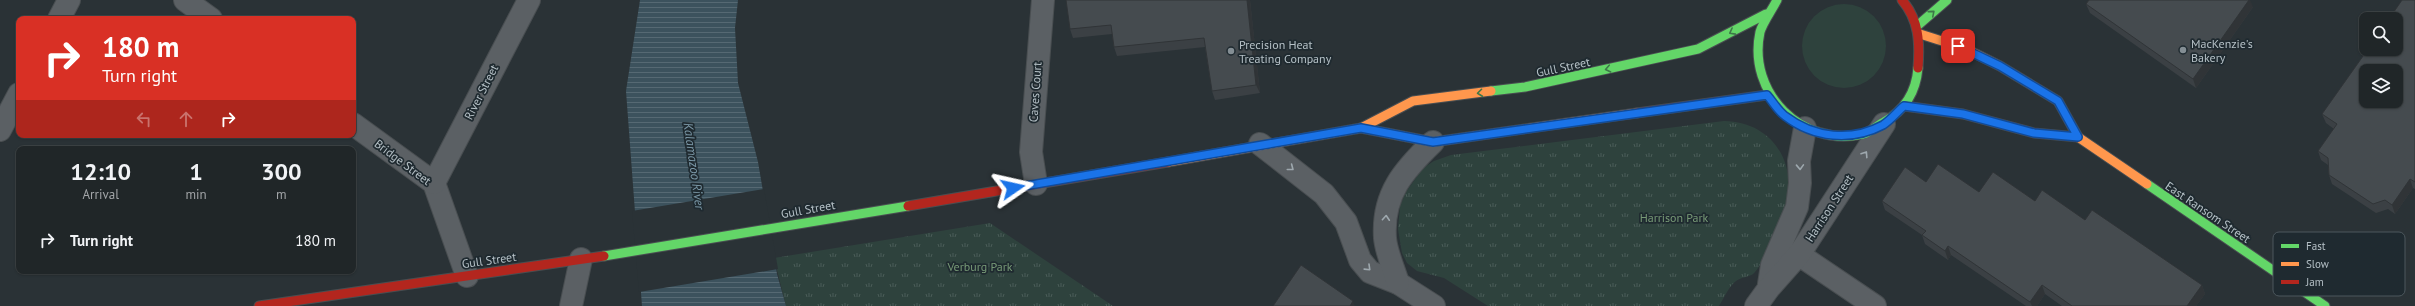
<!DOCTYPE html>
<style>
body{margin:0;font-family:"PT Sans",sans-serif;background:#2d3234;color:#f1f3f6;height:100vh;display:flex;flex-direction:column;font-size:15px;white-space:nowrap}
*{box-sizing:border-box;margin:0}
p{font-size:13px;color:#a2a5a8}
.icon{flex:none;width:22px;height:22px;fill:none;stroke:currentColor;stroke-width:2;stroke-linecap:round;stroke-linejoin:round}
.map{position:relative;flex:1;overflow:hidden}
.sheet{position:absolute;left:16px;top:146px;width:340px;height:128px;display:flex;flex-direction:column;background:#202628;border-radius:8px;box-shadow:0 1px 3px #0004,0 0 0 1px #3d4345}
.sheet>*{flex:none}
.guide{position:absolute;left:16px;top:16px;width:340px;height:122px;border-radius:8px;box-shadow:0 1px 3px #0004,0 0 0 1px #3d4345;background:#d93025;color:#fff;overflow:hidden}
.controls{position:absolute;left:2359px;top:12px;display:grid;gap:8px}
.controls a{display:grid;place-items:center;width:44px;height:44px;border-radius:8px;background:#202628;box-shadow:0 1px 3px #0004,0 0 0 1px #3d4345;font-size:20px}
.pin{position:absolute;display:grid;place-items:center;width:34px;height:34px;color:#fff;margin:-17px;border-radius:8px;box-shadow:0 2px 6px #0006}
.me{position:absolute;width:44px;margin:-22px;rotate:79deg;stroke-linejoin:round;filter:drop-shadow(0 0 3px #0008)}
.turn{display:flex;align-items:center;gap:14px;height:84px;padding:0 20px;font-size:18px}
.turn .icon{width:52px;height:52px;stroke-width:2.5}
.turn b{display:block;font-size:28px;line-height:34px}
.lanes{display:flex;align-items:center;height:38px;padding:0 20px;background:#0003;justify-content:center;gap:20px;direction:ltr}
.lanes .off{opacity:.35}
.eta{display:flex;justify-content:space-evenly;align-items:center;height:68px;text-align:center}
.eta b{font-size:24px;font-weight:700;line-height:28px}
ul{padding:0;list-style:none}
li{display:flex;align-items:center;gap:12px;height:52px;padding:0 20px}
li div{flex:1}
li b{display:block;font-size:15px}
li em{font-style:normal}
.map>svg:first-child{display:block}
</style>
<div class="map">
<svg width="2415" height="306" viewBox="0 0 2415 306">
<defs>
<pattern id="park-tufts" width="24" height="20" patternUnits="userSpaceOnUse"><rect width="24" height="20" fill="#2e423d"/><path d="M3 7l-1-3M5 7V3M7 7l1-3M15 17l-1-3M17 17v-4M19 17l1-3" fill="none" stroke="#4a5c58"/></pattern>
<pattern id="water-rules" width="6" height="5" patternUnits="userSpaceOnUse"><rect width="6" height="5" fill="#3c525d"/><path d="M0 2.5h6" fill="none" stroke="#566973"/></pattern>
</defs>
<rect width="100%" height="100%" fill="#2a3236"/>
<circle fill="#2e423d" cx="1844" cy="46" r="42"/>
<g fill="url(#park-tufts)">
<path d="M 1724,121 C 1775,122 1800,167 1784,214 C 1781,223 1775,232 1771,241 C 1766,251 1761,267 1753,274 C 1749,277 1741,277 1736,281 C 1729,286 1724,298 1719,306 L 1488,306 L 1444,278 L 1417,271 L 1407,263 L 1402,253 L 1398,229 L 1400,206 L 1406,192 L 1423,168 L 1434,161 L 1451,155 Z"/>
<polygon points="990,223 1113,306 786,306 774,258"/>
</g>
<polygon fill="url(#water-rules)" points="640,0 738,0 735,28 738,83 758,162 777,274 786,306 642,306 626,91"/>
<polygon fill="#2a3236" points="764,189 778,269 639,292 632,211"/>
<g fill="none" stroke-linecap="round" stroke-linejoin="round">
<g stroke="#494e51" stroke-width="24">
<g id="street">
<polyline points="185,0 211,19"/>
<polyline points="59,19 69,0"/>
<polyline points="353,124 434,183 467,276"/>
<polyline points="0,130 19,94"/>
<polyline points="1260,144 1324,194 1346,222 1360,260 1370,272 1398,283 1434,306"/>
<polyline points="434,183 529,0"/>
<polyline points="1036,184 1031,152 1043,0"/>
<polyline points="1798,254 1875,306"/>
<path d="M 1398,283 C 1394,269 1386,252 1385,238 C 1382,194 1404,170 1433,142"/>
<polyline points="1769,284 1772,265 1797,207 1800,183 1799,161 1805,128"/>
<polyline points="571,306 581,259"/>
<polyline points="1756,306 1769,288 1800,253 1884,124"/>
</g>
</g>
<g stroke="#494e51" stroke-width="11">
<g id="fast">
<path d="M 1777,0 C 1772,10 1763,22 1760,32 C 1747,93 1802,148 1863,134 C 1870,132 1878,125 1884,122 C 1905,110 1916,92 1918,68"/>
<polyline points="1917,26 1947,0"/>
<polyline points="1491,91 1525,87 1698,49 1766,14"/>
<polyline points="2147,184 2325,306"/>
<polyline points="604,256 908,206"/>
</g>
</g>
<g stroke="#494e51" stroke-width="11">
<g id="slow">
<polyline points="1920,34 1964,48 2000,66 2058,101 2078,137 2147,184"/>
<polyline points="1361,128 1433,142 1637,113"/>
<polyline points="1168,162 1361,128 1413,101 1491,91"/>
</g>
</g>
<g stroke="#494e51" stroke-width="11">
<g id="jam">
<path d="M 1902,0 C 1919,20 1920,42 1918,68"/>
<polyline points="1904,106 1963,114 2034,133 2078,137"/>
<polyline points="1637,113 1767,95"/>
<polyline points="908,206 1168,162"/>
<polyline points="259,306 604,256"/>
</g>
</g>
<use href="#street" stroke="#5b6064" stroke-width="22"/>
<use href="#fast" stroke="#63d668" stroke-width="9"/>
<use href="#slow" stroke="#ff974d" stroke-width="9"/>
<use href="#jam" stroke="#b3261e" stroke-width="9"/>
</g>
<g fill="#3b4044">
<polygon points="1250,0 1260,93 1215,100 1212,91 1205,47 1117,56 1114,47 1112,34 1073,38 1070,29"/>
<polygon points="2415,0 2415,189 2413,188 2395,214 2388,209 2376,213 2332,184 2329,175 2328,165 2321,160 2318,151 2334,129 2326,123 2322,114"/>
<polygon points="2086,4 2253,7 2196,88 2090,13"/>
<polygon points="1926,182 1979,192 2035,201 2085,220 2202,285 2205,294 2196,306 2062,306 2045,294 2037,306 2026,306 1951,255 1948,260 1925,244 1922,235 1885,210 1882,201"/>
</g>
<g fill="#303437">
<polygon points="1247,0 1250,0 1260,93 1256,85"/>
<polygon points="2249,0 2250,0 2253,7 2196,88 2193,79"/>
<polygon points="2410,179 2413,188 2395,214 2392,205"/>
<polygon points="1948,246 1951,255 1948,260 1945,251"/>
<polygon points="2042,285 2045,294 2037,306 2032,306 2030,302"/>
<polygon points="2202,285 2205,294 2196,306 2187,306"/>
<polygon points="1353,301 1355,306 1350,306"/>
</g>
<g fill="#454b4f" stroke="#303437" fill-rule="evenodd">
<polygon points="1066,0 1247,0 1256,85 1212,91 1204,38 1114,47 1111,25 1070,29"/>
<polygon points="2089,0 2249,0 2193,79 2086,4"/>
<path d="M 2402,0 L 2415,0 L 2415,182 L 2410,179 L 2392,205 L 2385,200 L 2373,204 L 2329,175 L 2328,158 L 2318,151 L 2337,124 L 2322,114 L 2368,49 L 2396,49 L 2396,19 L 2389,19 ZM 2366,71 L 2396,71 L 2396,101 L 2366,101 Z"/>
<polygon points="1938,164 1979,192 1993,172 2035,201 2042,190 2085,220 2092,210 2202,285 2187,306 2072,306 2042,285 2030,302 1948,246 1945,251 1922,235 1926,231 1882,201 1905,167 1926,182"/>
<polygon points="1301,265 1353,301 1350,306 1273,306"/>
</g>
<defs><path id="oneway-chevron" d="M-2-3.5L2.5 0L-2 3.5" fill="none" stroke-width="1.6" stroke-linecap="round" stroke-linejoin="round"/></defs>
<g stroke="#3e7749">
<use href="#oneway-chevron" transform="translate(1932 13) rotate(-41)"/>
<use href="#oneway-chevron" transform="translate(1732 32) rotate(152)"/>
<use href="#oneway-chevron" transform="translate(1608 69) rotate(168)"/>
<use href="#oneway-chevron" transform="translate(1480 93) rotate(173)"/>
</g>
<g stroke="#9ea8ae">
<use href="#oneway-chevron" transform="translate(1865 154) rotate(-57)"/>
<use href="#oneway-chevron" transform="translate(1800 167) rotate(88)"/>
<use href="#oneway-chevron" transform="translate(1291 168) rotate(38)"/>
<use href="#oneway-chevron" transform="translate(1386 218) rotate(-86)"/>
<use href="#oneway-chevron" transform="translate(1368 268) rotate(44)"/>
</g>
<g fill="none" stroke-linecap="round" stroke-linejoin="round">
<g stroke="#114b97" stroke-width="10">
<path id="route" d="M 1013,188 L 1361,128 L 1433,142 L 1767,95 C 1773,102 1778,111 1785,116 C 1814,138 1851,142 1883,125 C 1891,120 1897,112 1904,106 L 1963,114 L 2034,133 L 2078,137 L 2058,101 L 2000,66 L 1958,46"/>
</g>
<use href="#route" stroke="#1a73e8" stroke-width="7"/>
</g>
<g fill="#848e94" stroke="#1f2a30" stroke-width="1.5">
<circle cx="2183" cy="50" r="4"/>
<circle cx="1231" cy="51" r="4"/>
</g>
<g text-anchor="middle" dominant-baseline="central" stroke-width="3.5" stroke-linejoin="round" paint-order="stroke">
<g font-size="12" fill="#b5c0c6" stroke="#1f2a30" text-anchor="start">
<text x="2191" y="43">MacKenzie's<tspan x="2191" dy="14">Bakery</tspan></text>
<text x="1239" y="44">Precision Heat<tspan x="1239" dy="14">Treating Company</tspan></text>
</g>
<g font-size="12" fill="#b5c0c6" stroke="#1f2a30">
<text transform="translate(1563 67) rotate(-12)">Gull Street</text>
<text transform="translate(481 92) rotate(-63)">River Street</text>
<text transform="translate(1035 92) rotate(-86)">Caves Court</text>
<text transform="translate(403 162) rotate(37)">Bridge Street</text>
<text transform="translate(1829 208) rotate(-57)">Harrison Street</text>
<text transform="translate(808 209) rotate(-10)">Gull Street</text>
<text transform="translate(2208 212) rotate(34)">East Ransom Street</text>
<text transform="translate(489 260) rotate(-8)">Gull Street</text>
</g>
<g font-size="12" fill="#779976" stroke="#1f2a30">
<text x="1674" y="217">Harrison Park</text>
<text x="980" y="266">Verburg Park</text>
</g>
<g font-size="13" font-style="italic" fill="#7a97a6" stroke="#1f2a30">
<text transform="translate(694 166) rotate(82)">Kalamazoo River</text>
</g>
</g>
<rect x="2273" y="232" width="132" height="64" rx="6" fill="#1f2a30" stroke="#4c575d" stroke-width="1"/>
<rect x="2281" y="244" width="18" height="4" fill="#63d668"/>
<rect x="2281" y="262" width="18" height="4" fill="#ff974d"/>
<rect x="2281" y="280" width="18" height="4" fill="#b3261e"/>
<g font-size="11" fill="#b5c0c6">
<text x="2306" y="250">Fast</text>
<text x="2306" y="268">Slow</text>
<text x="2306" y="286">Jam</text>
</g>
</svg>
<div class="controls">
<a><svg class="icon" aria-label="search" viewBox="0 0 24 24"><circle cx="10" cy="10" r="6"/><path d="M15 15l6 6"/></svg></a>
<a><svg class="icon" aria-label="layers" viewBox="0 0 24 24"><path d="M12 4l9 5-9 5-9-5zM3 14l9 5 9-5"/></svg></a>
</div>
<div class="pin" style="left:1958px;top:46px;background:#d93025"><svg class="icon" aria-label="arrive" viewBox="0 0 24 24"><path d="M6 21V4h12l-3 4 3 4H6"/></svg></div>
<svg class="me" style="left:1013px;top:188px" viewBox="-20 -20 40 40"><path d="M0-17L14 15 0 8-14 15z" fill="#1a73e8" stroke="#fff" stroke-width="4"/></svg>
<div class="guide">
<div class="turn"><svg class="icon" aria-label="right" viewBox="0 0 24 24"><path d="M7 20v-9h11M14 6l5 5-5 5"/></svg><div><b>180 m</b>Turn right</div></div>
<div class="lanes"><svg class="icon off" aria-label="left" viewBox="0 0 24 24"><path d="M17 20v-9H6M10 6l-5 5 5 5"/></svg><svg class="icon off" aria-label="ahead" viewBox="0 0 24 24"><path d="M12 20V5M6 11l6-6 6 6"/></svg><svg class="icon" aria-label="right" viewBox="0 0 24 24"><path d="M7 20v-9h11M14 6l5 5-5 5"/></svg></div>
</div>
<section class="sheet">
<div class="eta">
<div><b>12:10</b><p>Arrival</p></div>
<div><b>1</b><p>min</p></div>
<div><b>300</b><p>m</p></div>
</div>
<ul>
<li><svg class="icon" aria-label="right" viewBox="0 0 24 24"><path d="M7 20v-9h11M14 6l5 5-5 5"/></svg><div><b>Turn right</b></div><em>180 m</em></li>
</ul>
</section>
</div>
